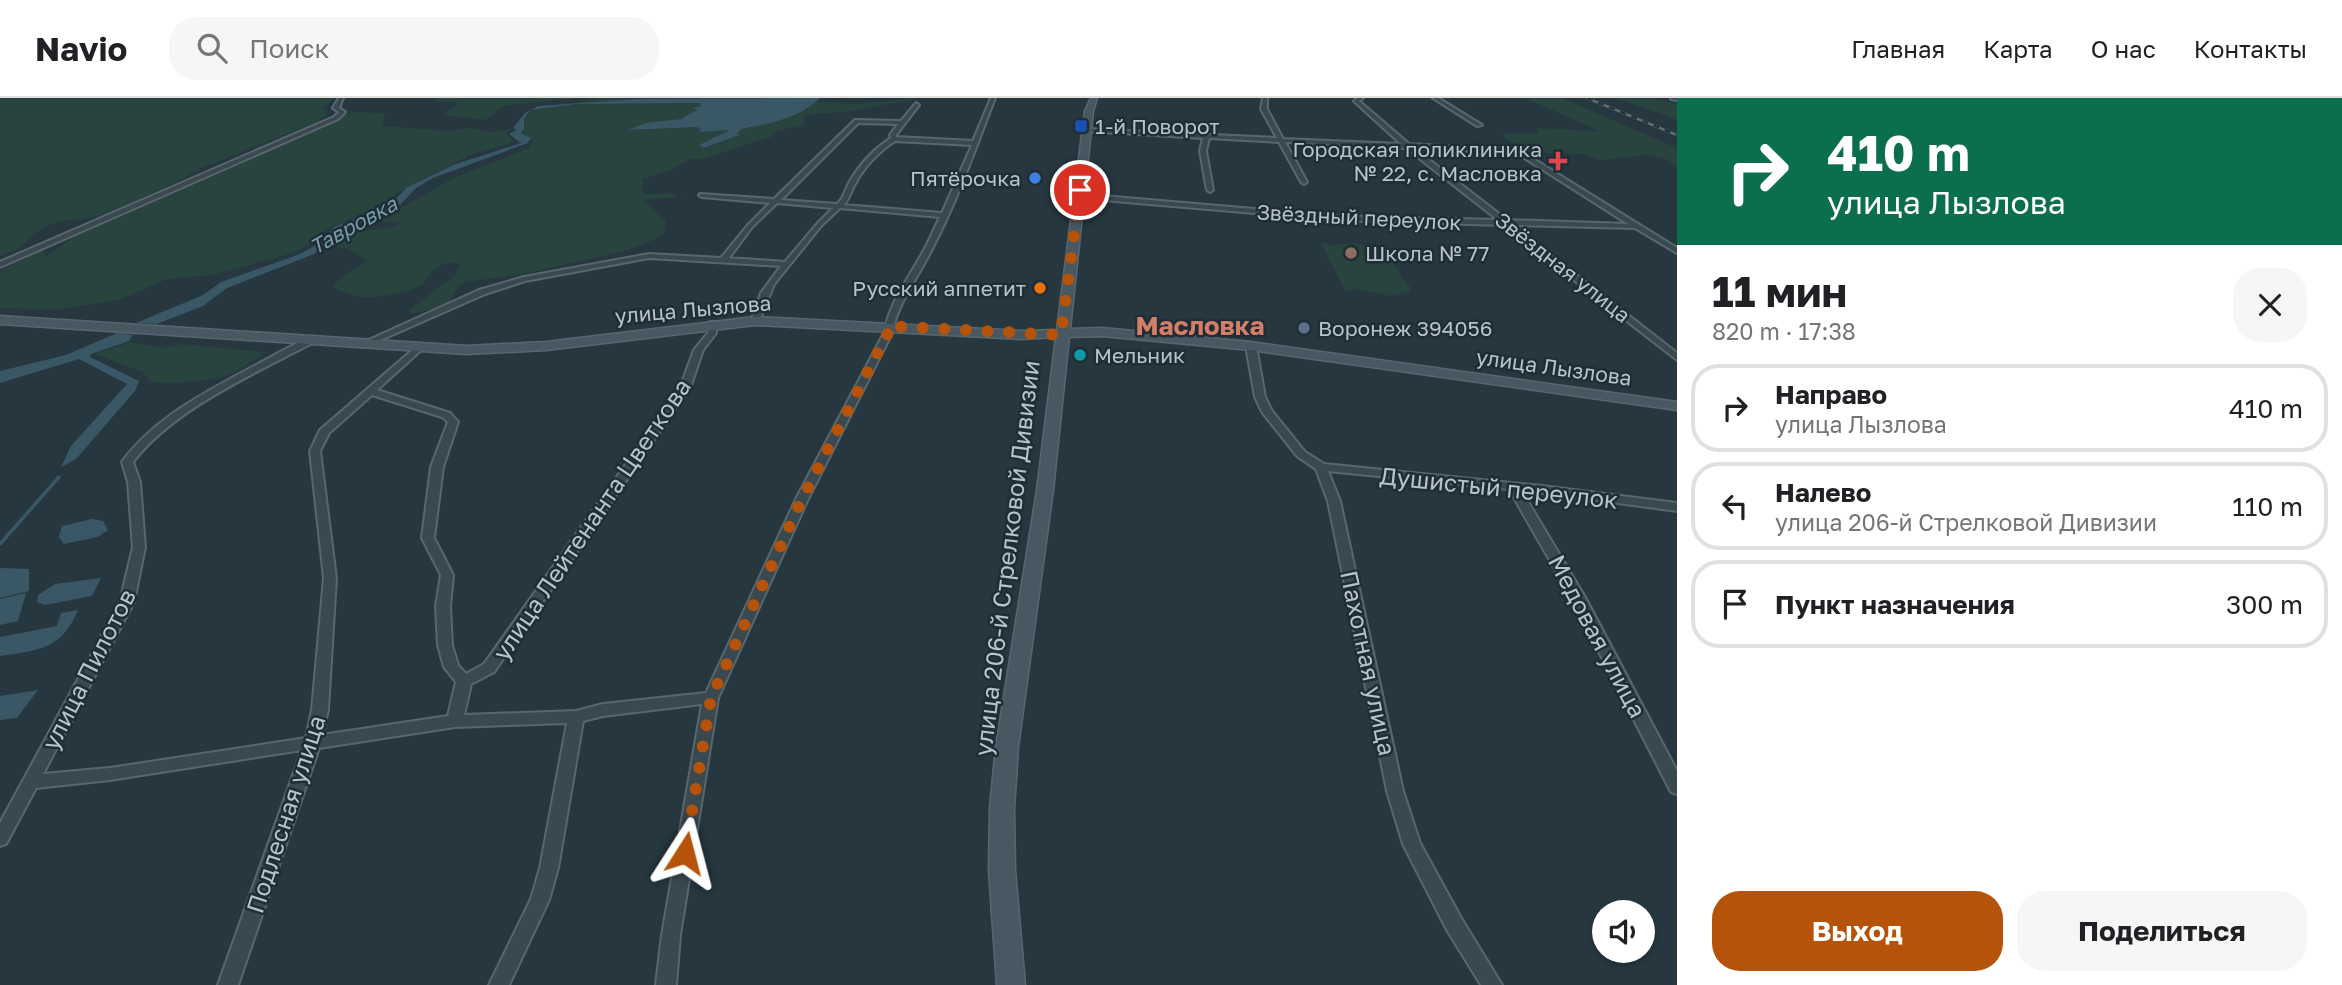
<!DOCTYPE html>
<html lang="ru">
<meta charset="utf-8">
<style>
body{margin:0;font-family:"Golos Text",sans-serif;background:#f6f6f6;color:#202124;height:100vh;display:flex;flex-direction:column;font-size:26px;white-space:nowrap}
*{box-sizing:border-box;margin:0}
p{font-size:23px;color:#757577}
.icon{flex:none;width:38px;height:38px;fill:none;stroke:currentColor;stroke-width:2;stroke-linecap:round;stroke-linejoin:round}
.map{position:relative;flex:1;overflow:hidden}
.panel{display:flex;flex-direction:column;background:#fff;width:665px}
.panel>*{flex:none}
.top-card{background:#0b6e4f;color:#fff;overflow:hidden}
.buttons{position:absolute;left:1592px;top:802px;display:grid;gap:14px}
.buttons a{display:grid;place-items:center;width:63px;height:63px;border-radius:50%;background:#fff;box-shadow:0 2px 5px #0004;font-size:35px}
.pin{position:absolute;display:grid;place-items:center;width:60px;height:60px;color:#fff;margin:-30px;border:4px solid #fff;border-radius:50%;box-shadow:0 2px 7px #0007}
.me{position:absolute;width:77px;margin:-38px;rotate:9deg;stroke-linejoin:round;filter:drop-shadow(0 0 5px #0008)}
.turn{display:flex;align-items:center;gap:24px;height:147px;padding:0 35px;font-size:32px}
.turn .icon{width:91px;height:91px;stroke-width:2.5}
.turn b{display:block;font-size:49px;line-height:60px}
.round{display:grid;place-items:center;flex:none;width:74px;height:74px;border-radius:28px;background:#f6f6f6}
.head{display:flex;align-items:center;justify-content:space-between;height:119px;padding:0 35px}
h1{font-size:42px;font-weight:700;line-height:52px}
.action{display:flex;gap:14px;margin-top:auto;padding:14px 35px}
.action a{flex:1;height:80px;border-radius:28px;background:#b45309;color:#fff;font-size:28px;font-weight:700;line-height:80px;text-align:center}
.action a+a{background:#f6f6f6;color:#202124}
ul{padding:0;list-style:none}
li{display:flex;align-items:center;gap:21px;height:88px;margin:0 14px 10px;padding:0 21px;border:4px solid #e0e0e0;border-radius:28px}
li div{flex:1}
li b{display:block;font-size:26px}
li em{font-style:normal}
header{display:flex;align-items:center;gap:42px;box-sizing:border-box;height:98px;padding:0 35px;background:#fff;border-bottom:2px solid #e0e0e0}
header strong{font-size:33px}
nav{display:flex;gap:38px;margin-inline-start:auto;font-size:24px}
.search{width:490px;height:63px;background:#f6f6f6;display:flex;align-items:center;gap:18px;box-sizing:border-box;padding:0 24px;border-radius:28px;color:#757577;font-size:26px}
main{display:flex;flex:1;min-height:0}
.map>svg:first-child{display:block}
</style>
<header>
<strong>Navio</strong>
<div class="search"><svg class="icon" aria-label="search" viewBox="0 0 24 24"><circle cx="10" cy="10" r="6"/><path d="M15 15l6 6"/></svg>Поиск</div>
<nav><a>Главная</a><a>Карта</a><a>О нас</a><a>Контакты</a></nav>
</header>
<main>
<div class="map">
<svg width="1677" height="887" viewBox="0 0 1677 887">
<rect width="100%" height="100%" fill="#263740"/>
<g fill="#29433f">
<path d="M 0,0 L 335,0 L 323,10 L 327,17 L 315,25 L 201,70 C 195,76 110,116 98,118 C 83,122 59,121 45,129 C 25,141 28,149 0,158 Z"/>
<polygon points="435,0 576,0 503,8 486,22 442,17 459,5 435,3"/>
<path d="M 601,0 L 639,1 L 617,5 L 623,6 L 700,5 L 701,8 C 684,29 654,19 631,32 L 697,29 L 730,32 L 700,48 L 704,50 C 719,47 730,37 744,30 C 749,27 755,29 760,27 C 779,20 801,19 816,4 L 856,6 L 921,0 L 843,14 L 804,17 L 805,26 L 775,34 L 771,39 L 703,61 L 690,61 L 669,73 L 643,81 L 643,96 L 669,95 L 681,99 L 643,102 L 666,123 L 664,134 L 656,141 L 626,153 L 523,176 L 466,184 L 458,188 L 448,207 L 412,216 L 409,212 L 454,178 L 461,166 C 442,161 431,172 423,187 C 399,198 354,207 333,188 C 343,176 355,172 367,163 L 349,151 L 335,149 L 350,135 L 397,128 L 399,124 L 377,124 L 453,80 L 529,50 L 532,43 L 523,35 L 525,20 L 532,13 Z"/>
<polygon points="1525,0 1562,0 1677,50 1677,70 1666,62 1648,57 1601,62 1583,56 1523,54 1501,36 1539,35 1536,30 1600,33"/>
<polygon points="1617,0 1654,0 1677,6 1677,22"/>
<polygon points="351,14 385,15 382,28 451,33 469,30 490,34 512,31 506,35 514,44 470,57 398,94 377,112 325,131 324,140 293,155 212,177 167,181 119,202 53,212 0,210 0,173 43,151 45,159 79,134 216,77"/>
<polygon points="1320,144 1330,147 1356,145 1384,153 1410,189 1410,193 1389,198 1352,190 1353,193 1345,192"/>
<path d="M 131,244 L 160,250 L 182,246 L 265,254 C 256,260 247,267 238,273 C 219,284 174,286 151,284 L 143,274 L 94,256 Z"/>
</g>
<g fill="#3a5766">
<path d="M 820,0 C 804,17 779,23 758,28 C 748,30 744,28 737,35 L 739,37 L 704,50 L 699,47 L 730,32 L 698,34 L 701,31 L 697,29 L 628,32 L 646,25 L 681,21 L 697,12 L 693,10 L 701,8 L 700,5 L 576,6 L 531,12 L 524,21 L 524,31 L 521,35 L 531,40 L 528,45 L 433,80 L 416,90 L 396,111 L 342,132 L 329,147 L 314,156 L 227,190 L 203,208 L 157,226 L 136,225 L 203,197 L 221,184 L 300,156 L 321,144 L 334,129 L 390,107 L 406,90 L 453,67 L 521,45 L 509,36 L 517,32 L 513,30 L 525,15 L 538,8 L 639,1 Z"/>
<polygon points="117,235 133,237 129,243 91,256 90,259 139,283 135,293 76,361 61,369 71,348 127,286 79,261 0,285 0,273 66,257"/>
<polygon points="92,421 103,423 108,432 98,439 64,446 59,439 62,428"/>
<polygon points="0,470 29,471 29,493 0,500"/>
<polygon points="101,480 92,498 45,507 37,504 38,497 55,486"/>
<polygon points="26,495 18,523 0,527 0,501"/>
<path d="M 78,512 C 61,552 39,552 0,558 L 0,539 L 57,528 L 61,515 Z"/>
<polygon points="38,592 17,620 0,622 0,598"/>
</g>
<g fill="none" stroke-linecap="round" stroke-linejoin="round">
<polyline stroke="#3a5766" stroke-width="3.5" points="0,446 59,379"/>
<g stroke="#58666d" stroke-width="4">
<g id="street">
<polygon points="339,0 343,0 339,10 345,14 338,21 0,169 0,164 334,19 339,14 333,10"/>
<path d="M 991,0 L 995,0 C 975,51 957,104 931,153 C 917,181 898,204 892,235 L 808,401 L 718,600 L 680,837 L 676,887 L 656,887 L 662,837 L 702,606 L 603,618 L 583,623 L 558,770 L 549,802 L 509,887 L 489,887 L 531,801 L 540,770 L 567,625 L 455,629 L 319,650 L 238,887 L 218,887 L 302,652 L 110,682 L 36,690 L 6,746 L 0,748 L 0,725 L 120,504 L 133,449 L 128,384 L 122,364 C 155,319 209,292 258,266 C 275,257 293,246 311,239 L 314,240 L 314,244 C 256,275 173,311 133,364 L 140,384 L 145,449 L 134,504 L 43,676 L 110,670 L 306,640 L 312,612 L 324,480 L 310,353 L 320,332 L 417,248 L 422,251 L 420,253 L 377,292 L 450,315 L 458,324 L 443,369 L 434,440 L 453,477 L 450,508 L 452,547 L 458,567 L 466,576 L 484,566 L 680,290 L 694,252 L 708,235 L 710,224 L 716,224 L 716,235 L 703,252 L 690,290 L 494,574 L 471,586 L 464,617 L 576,613 L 603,606 L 706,595 L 796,401 L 884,235 C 890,204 908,181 923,154 C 929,143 934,131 940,119 L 840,110 L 821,128 L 775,185 C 768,197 765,217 755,226 L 751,223 L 761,195 L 781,168 L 649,160 L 525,183 L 485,196 L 367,248 L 360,246 L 479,192 L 524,179 L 649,156 L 721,160 L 748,127 L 770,105 L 702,99 L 699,97 L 700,96 L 774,101 L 855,22 L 901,23 L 916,5 L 919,7 L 896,37 L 896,39 L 973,43 ZM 858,25 L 898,26 L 890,37 L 891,40 C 874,51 858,68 848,87 C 844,95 844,100 837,106 L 781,102 ZM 895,43 L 972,47 L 942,115 L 844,107 C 850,100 850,95 854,88 C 863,70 879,53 895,43 ZM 777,105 L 833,110 L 817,126 L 785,164 L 729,160 L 752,129 ZM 372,297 L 442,319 L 448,324 L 431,369 L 422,440 L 441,477 L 436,508 L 438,547 L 444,569 L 456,584 L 448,618 L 322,637 L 328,612 L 336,480 L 320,353 L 329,335 Z"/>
<path d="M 1263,0 L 1267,0 L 1267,11 L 1283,41 L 1401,46 L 1354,3 L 1358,0 L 1363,0 L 1359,3 L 1409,46 L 1514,52 L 1527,57 L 1677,150 L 1677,155 L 1635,130 L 1512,127 L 1677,255 L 1677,262 L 1503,127 L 1335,122 L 1079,100 L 1076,98 L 1079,96 L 1335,118 L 1498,122 L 1406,50 L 1285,44 L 1307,84 L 1304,86 L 1301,84 L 1279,44 L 1209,40 L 1206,53 L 1213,92 L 1210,94 L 1207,92 L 1200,53 L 1203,40 L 1085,33 L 1088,31 L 1277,40 L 1261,11 ZM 1414,50 L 1511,55 L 1523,59 L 1628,126 L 1507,122 Z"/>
<polygon points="1433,0 1438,0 1482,27 1477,28"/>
<polygon points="1671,0 1677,0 1677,2 1671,1"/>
<polygon points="1251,245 1256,248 1265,299 1272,313 1305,354 1324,366 1542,388 1677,405 1677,413 1521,392 1586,501 1677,673 1677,696 1671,694 1572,501 1509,391 1328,373 1340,403 1403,693 1420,745 1461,820 1502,887 1481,887 1447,832 1403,746 1387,693 1328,403 1316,371 1297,358 1262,314 1255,299 1246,248"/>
</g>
</g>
<g stroke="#58666d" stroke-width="3">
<polygon id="secondary" points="1091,0 1097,0 1093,13 1070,231 1102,230 1251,244 1677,304 1677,312 1251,252 1102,238 1069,239 1053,392 1018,649 1014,710 1015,772 1025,887 997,887 989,772 990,710 996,649 1037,392 1056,239 1022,241 755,227 546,252 467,256 0,226 0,218 467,248 546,244 755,219 1022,233 1057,232 1085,13"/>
</g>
<use href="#street" fill="#3a4850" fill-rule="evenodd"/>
<use href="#secondary" fill="#485863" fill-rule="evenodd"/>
<g stroke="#5c6d76" stroke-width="2.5">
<polyline id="rail" points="1587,0 1677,37"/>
</g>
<use href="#rail" stroke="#1f2d35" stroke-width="2" stroke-dasharray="6" stroke-linecap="butt"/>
</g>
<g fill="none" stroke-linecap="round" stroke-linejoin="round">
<polyline stroke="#b45309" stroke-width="12" stroke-dasharray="0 21.6" points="685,755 711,600 802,401 888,235 888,228 1061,237 1080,92"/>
</g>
<rect fill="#1a4fb4" stroke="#1f2d35" stroke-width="2.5" x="1074" y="21" width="14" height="14" rx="3.5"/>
<path fill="#e0444e" stroke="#1f2d35" stroke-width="2.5" d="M1554.5 52.5h7v7h7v7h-7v7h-7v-7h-7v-7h7z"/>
<circle fill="#3f7fe0" stroke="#1f2d35" stroke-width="2.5" cx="1035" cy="80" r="7"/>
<circle fill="#8d6e63" stroke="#1f2d35" stroke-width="2.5" cx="1351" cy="155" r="7"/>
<circle fill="#e8710a" stroke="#1f2d35" stroke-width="2.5" cx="1040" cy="190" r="7"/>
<circle fill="#5c6f8a" stroke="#1f2d35" stroke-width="2.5" cx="1304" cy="230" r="7"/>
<circle fill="#0f9aa8" stroke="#1f2d35" stroke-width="2.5" cx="1080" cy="257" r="7"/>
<g text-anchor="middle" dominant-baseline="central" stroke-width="5" stroke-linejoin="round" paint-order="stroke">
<g font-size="21" fill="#b7c3ca" stroke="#1f2d35" text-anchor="start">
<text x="1095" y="28">1-й Поворот</text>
<text x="1542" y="51" text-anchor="end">Городская поликлиника<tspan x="1542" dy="24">№ 22, с. Масловка</tspan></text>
<text x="1021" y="80" text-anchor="end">Пятёрочка</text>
<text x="1365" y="155">Школа № 77</text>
<text x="1026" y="190" text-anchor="end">Русский аппетит</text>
<text x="1318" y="230">Воронеж 394056</text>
<text x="1094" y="257">Мельник</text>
</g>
<g font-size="21" fill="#b7c3ca" stroke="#1f2d35">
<text transform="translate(1359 119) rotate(3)">Звёздный переулок</text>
<text transform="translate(1563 169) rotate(38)">Звёздная улица</text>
<text transform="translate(693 211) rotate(-5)">улица Лызлова</text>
<text transform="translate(1554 269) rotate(8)">улица Лызлова</text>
</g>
<g font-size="21" font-style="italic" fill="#789aac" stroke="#1f2d35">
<text transform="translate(353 127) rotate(-29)">Тавровка</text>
</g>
<g font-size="24" fill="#b7c3ca" stroke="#1f2d35">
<text transform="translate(1499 389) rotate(6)">Душистый переулок</text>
<text transform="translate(591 421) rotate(-56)">улица Лейтенанта Цветкова</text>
<text transform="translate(1006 460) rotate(-83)">улица 206-й Стрелковой Дивизии</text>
<text transform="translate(1598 538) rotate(62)">Медовая улица</text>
<text transform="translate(1369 565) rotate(78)">Пахотная улица</text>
<text transform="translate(88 571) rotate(-63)">улица Пилотов</text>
<text transform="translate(285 716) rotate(-72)">Подлесная улица</text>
</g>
<g font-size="26" font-weight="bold" fill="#d37e68" stroke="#1f2d35">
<text x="1200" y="227">Масловка</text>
</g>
</g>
</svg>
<div class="buttons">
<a><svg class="icon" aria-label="sound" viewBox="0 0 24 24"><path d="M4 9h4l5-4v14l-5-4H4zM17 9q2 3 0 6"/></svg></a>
</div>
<div class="pin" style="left:1080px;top:92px;background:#d93025"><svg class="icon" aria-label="arrive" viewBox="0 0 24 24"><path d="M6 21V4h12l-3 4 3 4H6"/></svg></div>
<svg class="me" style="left:685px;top:755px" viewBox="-20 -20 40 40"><path d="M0-17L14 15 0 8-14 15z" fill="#b45309" stroke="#fff" stroke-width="4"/></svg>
</div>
<section class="panel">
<div class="top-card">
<div class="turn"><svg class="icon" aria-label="right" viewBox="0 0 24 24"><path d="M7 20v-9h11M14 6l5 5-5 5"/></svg><div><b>410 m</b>улица Лызлова</div></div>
</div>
<div class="head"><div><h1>11 мин</h1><p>820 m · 17:38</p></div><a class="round"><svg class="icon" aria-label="close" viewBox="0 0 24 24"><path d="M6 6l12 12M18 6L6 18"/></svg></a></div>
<ul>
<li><svg class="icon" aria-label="right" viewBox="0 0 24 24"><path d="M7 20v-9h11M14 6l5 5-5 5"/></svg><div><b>Направо</b><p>улица Лызлова</p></div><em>410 m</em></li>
<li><svg class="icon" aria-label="left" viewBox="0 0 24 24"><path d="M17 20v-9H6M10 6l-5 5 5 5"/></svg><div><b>Налево</b><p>улица 206-й Стрелковой Дивизии</p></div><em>110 m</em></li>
<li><svg class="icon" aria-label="arrive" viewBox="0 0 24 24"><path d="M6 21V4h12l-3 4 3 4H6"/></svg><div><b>Пункт назначения</b></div><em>300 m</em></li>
</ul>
<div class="action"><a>Выход</a><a>Поделиться</a></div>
</section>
</main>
